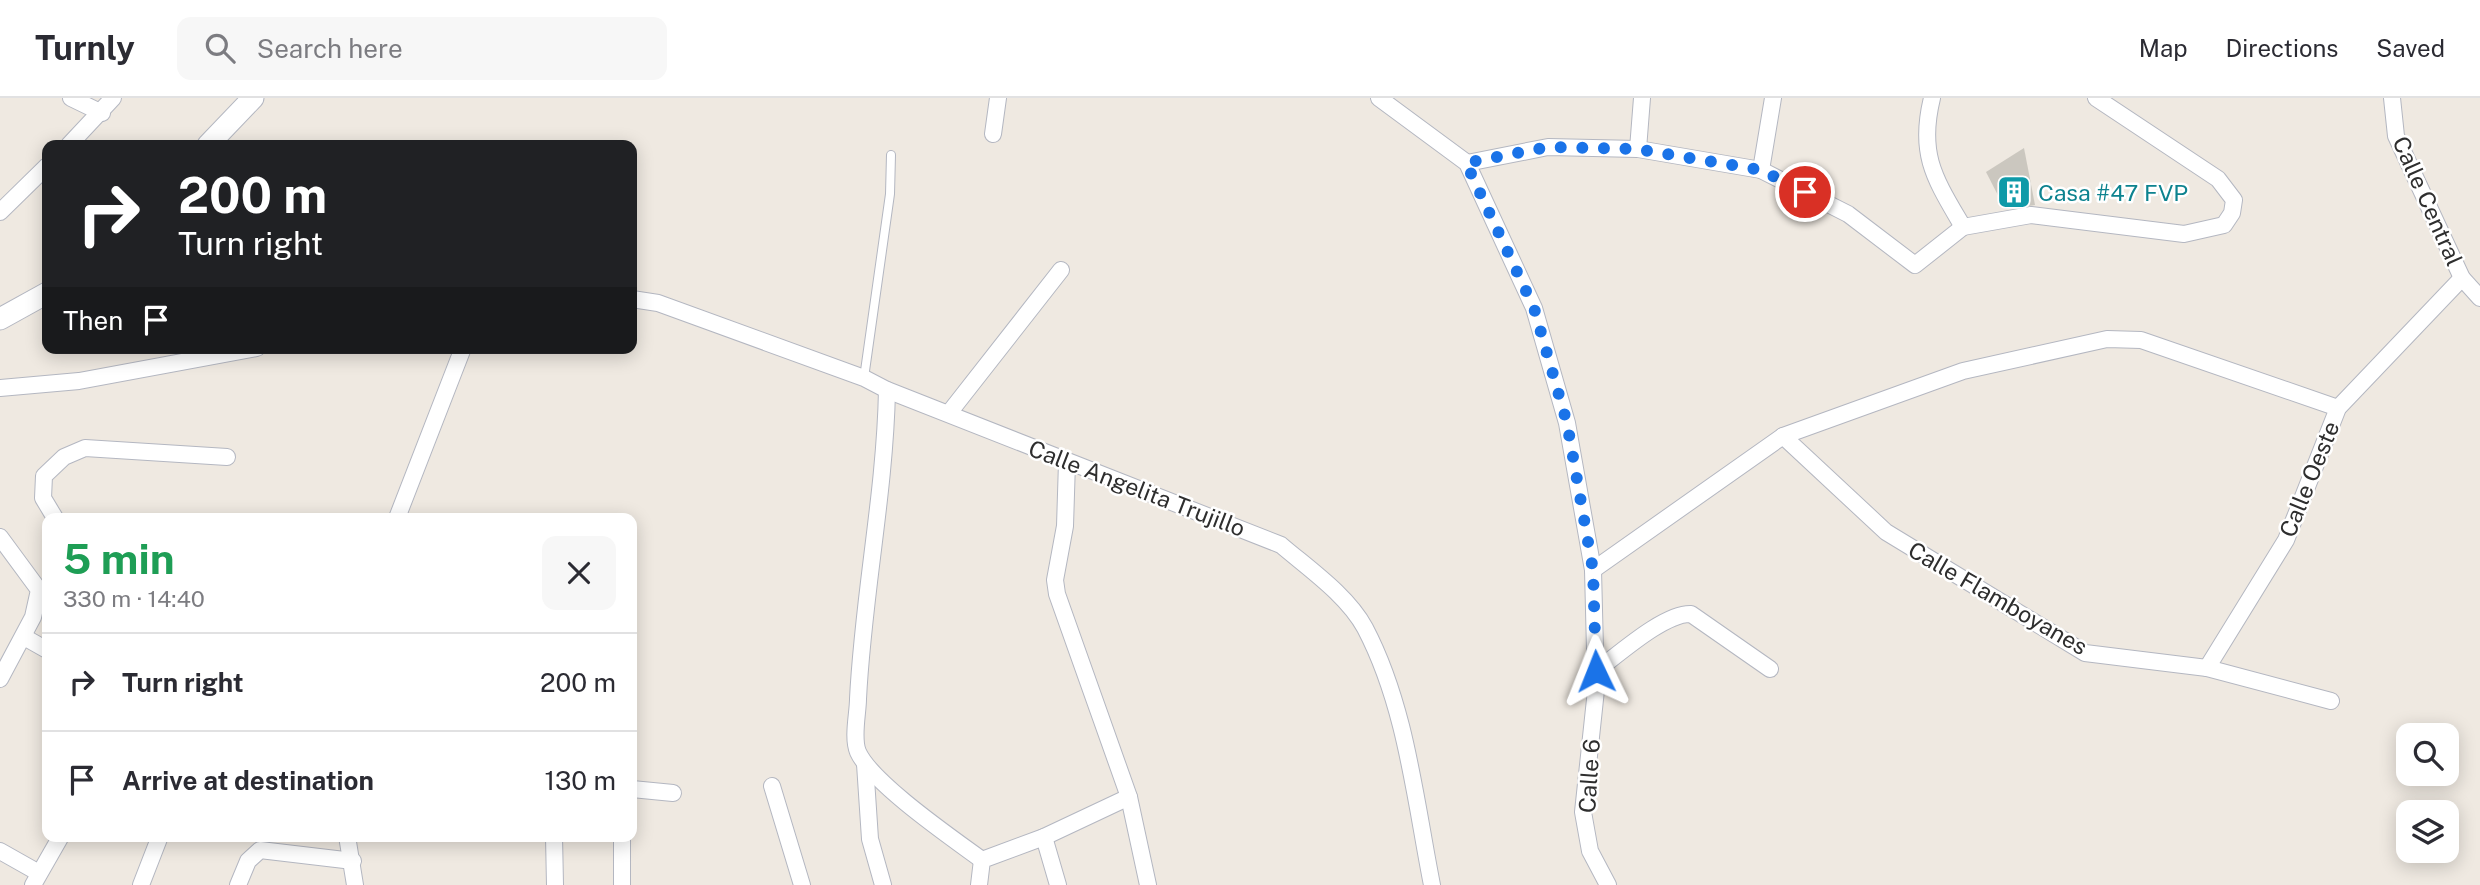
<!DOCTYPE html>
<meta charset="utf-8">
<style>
body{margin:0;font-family:"Public Sans",sans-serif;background:#f7f7f7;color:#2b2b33;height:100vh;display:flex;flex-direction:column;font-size:26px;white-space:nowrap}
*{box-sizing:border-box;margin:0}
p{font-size:23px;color:#7c7c81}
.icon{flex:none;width:38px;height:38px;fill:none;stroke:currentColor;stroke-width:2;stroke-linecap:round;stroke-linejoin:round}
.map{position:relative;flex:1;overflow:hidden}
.side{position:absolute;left:42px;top:415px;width:595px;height:329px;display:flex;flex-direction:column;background:#fff;border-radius:14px;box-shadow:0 4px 18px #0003}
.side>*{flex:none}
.top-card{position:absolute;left:42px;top:42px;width:595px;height:214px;border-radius:14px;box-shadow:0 4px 18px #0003;background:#202124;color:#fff;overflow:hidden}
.controls{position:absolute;left:2396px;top:625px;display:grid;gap:14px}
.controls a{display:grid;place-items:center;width:63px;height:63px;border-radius:14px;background:#fff;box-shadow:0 4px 18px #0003;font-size:35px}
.pin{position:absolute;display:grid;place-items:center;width:60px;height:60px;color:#fff;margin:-30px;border:4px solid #fff;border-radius:50%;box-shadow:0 2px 7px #0007}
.me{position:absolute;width:77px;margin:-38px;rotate:358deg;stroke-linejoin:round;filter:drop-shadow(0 0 5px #0008)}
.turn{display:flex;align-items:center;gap:24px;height:147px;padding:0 21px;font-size:32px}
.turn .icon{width:91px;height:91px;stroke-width:2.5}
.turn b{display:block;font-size:49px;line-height:60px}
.then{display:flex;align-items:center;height:66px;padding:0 21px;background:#0003;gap:14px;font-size:26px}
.round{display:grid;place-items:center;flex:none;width:74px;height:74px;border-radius:14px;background:#f7f7f7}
.head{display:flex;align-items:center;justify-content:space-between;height:119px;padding:0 21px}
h1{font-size:42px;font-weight:700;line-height:52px;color:#1e9e55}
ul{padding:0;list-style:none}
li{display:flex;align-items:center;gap:21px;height:98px;padding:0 21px;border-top:2px solid #e1e1e2}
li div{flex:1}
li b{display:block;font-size:26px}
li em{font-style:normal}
header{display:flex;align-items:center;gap:42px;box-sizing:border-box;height:98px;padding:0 35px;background:#fff;border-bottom:2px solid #e1e1e2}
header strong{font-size:33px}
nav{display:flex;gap:38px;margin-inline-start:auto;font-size:24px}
.search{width:490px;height:63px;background:#f7f7f7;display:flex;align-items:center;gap:18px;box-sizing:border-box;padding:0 24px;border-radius:14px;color:#7c7c81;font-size:26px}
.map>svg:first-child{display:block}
</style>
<header>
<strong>Turnly</strong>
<div class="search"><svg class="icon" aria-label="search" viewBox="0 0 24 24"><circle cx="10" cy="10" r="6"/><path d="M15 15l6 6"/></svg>Search here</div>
<nav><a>Map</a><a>Directions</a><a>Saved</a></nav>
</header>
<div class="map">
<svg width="2480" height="787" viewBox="0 0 2480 787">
<rect width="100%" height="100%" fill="#efe9e1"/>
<polygon fill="#cbc7bf" points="2024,50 2035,107 2005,111 1986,74"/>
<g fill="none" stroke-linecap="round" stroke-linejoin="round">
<g stroke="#b4b7c1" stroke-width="10">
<polyline id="lane" points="864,280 890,96 891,57"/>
</g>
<g stroke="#b4b7c1" stroke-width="18">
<g id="street">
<polyline points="71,0 102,15"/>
<polyline points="1379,0 1467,65 1534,210 1567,325 1593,472 1596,592 1583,714 1590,753 1608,787"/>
<path d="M 1932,0 C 1918,57 1935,81 1963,129 L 2031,117 L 2184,136 L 2224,127 L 2232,115 L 2234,102 L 2218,81 L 2096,0"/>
<polyline points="2392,0 2396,38 2462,180 2480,200"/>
<polyline points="993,36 998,0"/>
<polyline points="69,47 113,0"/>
<polyline points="1638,51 1642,0"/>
<polyline points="1467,65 1548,49 1638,51 1761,72 1848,116 1915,167 1963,129"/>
<polyline points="1761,72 1773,0"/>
<polyline points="0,114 47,68"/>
<path d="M 632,201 L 658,205 L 864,280 L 887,292 L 1281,447 C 1309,471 1347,497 1365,530 C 1406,608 1415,701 1432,787"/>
<polyline points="0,290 79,283 257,250"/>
<path d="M 887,292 C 885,396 863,497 858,601 C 858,615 852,640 858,654 C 872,685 952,740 982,762"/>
<polyline points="949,315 1061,172"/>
<polyline points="1783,338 1886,434 2085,555 2207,570 2331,603"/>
<polyline points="55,420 43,400 44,378 64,359 85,350 227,359"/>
<polyline points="397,420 463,250"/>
<polyline points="0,439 39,492 33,519 0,581"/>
<polyline points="1593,472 1783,338 1963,273 2107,241 2141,242 2338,310"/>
<polyline points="24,539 47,552"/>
<polyline points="2207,570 2286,442 2338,310 2462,180"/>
<path d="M 1596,573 C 1618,557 1664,515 1691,516 L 1770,571"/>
<polyline points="865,666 870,741 883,787"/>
<polyline points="772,688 802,787"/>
<polyline points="632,691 673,695"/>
<polyline points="1129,699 1148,787"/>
<polyline points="347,738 355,787"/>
<polyline points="554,738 555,787"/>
<polyline points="1044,739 1058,787"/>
<polyline points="0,753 39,775"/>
<polyline points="33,787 61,738"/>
<polyline points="141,787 160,738"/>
<polyline points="238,787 248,763 260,752 353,763"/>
<polyline points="622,787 622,738"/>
<polyline points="979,787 982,762 1044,739 1129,699 1057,496 1055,482 1065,428 1067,364"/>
</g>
</g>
<g stroke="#b4b7c1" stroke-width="23">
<g id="secondary">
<polyline points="208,47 253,0"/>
<polyline points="0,221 47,195"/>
</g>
</g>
<use href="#lane" stroke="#fff" stroke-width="8"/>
<use href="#street" stroke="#fff" stroke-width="16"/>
<use href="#secondary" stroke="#fff" stroke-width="21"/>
</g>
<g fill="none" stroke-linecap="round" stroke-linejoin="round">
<polyline stroke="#1a73e8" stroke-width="12" stroke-dasharray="0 21.6" points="1596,573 1593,472 1567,325 1534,210 1466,65 1548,49 1637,51 1761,72 1805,94"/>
</g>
<defs>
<g id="building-square" transform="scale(1.75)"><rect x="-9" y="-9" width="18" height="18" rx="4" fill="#0f9aa8" stroke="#fff"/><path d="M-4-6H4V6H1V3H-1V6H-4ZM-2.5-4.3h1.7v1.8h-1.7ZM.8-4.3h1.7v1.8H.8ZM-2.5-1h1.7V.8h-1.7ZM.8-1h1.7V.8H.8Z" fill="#fff"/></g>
</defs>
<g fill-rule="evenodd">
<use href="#building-square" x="2014" y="94"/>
</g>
<g text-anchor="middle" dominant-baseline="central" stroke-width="5" stroke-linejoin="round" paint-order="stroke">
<g font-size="23" fill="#0d838f" stroke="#fff" text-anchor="start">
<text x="2038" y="94">Casa #47 FVP</text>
</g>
<g font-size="23" fill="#2e2e2e" stroke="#fff">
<text transform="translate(2428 103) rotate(66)">Calle Central</text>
<text transform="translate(2309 381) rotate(-68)">Calle Oeste</text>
<text transform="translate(1137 390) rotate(21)">Calle Angelita Trujillo</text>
<text transform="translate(1998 500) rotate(30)">Calle Flamboyanes</text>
<text transform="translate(1589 678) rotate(-86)">Calle 6</text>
</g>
</g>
</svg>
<div class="controls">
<a><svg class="icon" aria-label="search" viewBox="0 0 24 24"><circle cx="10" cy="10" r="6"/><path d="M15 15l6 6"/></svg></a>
<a><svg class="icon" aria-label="layers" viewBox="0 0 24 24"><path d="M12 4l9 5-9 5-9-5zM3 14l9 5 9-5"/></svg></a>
</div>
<div class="pin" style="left:1805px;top:94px;background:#d93025"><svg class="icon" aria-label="arrive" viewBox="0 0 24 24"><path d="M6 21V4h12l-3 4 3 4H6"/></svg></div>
<svg class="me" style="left:1596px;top:573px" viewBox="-20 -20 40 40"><path d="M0-17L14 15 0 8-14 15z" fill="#1a73e8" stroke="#fff" stroke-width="4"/></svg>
<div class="top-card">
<div class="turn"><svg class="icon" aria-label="right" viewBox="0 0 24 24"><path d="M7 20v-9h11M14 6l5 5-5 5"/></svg><div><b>200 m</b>Turn right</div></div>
<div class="then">Then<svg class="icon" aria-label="arrive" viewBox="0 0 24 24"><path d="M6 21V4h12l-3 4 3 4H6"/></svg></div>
</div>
<section class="side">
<div class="head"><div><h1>5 min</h1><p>330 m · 14:40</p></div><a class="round"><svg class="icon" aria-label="close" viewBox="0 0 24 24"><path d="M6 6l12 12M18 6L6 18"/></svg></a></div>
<ul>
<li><svg class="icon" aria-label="right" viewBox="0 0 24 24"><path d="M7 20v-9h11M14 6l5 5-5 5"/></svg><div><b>Turn right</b></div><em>200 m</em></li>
<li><svg class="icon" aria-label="arrive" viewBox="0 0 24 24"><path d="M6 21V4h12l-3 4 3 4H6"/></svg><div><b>Arrive at destination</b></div><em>130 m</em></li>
</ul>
</section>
</div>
